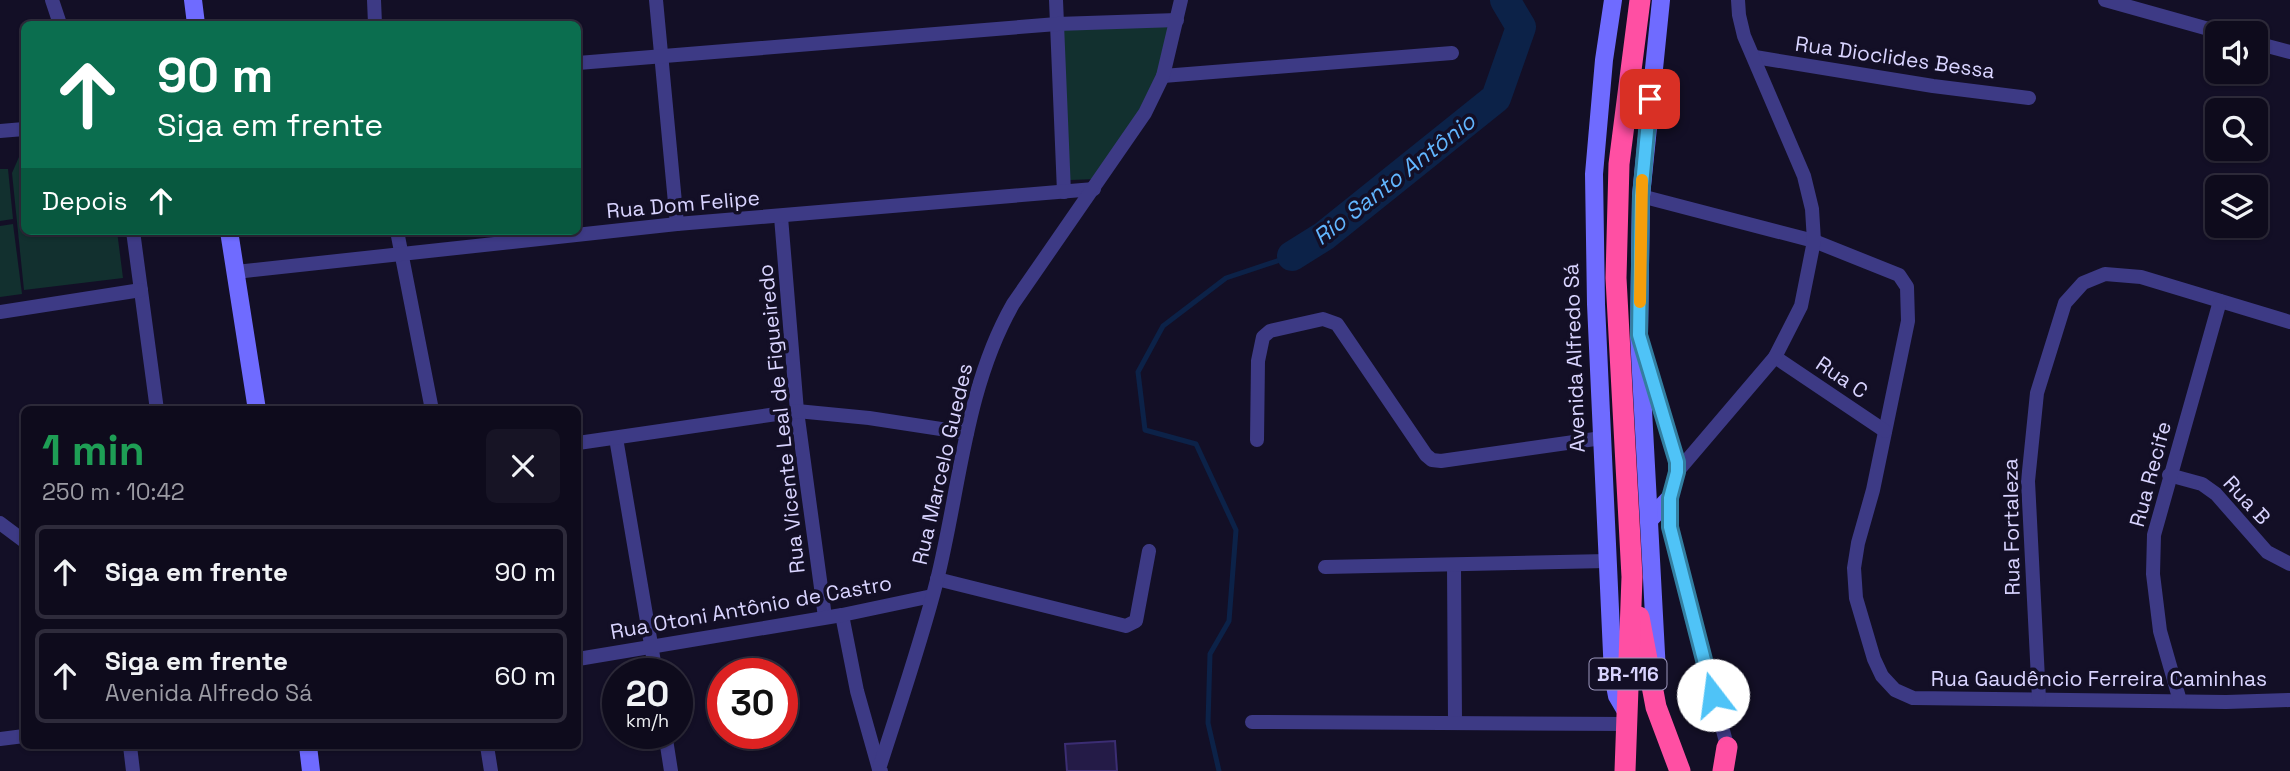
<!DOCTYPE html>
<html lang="pt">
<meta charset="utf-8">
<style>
body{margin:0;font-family:"Space Grotesk",sans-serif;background:#171425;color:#f1f3f6;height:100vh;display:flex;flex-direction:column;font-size:26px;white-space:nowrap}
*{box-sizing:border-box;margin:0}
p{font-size:23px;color:#9b9ba3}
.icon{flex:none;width:38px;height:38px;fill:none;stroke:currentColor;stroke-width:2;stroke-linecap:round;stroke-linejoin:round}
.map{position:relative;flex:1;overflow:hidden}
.side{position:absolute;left:21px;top:406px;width:560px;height:343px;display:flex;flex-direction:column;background:#0e0b1c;border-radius:10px;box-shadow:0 2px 5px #0004,0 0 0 2px #2e2b3b}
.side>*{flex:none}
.banner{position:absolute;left:21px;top:21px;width:560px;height:214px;border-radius:10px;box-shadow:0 2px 5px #0004,0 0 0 2px #2e2b3b;background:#0b6e4f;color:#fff;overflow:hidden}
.buttons{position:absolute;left:2205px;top:21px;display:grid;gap:14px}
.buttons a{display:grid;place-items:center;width:63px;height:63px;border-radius:10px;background:#0e0b1c;box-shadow:0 2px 5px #0004,0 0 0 2px #2e2b3b;font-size:35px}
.speed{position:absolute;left:602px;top:658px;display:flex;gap:14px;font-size:35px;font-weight:700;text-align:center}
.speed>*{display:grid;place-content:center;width:91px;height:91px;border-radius:50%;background:#0e0b1c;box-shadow:0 2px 5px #0004,0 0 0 2px #2e2b3b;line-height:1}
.speed small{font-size:18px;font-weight:400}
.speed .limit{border:10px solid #d22;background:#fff;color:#111}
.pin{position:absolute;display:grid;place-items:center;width:60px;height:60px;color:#fff;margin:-30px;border-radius:14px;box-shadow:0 4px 10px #0006}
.me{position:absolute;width:77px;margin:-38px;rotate:345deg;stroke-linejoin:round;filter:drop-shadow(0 0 5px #0008)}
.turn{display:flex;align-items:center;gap:24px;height:147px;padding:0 21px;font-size:32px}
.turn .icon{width:91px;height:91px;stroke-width:2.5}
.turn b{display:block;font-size:49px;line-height:60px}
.then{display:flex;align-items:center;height:66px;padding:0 21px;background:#0003;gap:14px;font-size:26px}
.round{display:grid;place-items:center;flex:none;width:74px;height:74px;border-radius:10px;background:#171425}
.overview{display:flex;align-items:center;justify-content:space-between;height:119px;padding:0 21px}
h1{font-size:42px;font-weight:800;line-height:52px;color:#1e9e55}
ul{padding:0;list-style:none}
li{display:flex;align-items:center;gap:21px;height:94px;margin:0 14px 10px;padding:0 7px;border:4px solid #2e2b3b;border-radius:10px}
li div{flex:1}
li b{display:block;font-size:26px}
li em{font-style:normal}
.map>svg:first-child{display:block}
</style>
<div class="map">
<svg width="2290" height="771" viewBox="0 0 2290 771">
<rect width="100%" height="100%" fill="#130f26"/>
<g fill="#12302f">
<polygon points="1169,22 1159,78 1097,179 1070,180 1062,27"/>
<polygon points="24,156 24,231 117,231 123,278 24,290 12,173 19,157"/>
<polygon points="0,169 8,169 13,219 0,221"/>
<polygon points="13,224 22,294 0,297 0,226"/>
</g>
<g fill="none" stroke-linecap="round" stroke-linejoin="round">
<polyline stroke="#0c2248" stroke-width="5" points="1219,771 1208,723 1210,654 1229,621 1236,530 1196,444 1145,430 1138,372 1163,326 1226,278 1292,256"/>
<polyline stroke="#0c2248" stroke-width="30" points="1292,256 1324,236 1496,98 1521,27 1505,0"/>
</g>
<polygon fill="#241b47" stroke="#3b2d73" stroke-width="2" points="1115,741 1117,771 1067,771 1065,744"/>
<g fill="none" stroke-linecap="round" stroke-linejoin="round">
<g stroke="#3d3a85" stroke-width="14">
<polyline points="52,0 60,24"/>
<polyline points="374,0 375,24"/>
<polyline points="656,0 677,224"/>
<polyline points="1056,0 1064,192"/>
<polyline points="2105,0 2223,33"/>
<polyline points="2256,43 2290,52"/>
<polyline points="1755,57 1933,86 2029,98"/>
<polyline points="578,63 1057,24 1177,20"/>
<polyline points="1163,76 1452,53"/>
<polyline points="0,131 24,129"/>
<polyline points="1641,196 1814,241 1899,275 1907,287 1908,321 1873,490 1858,543 1854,568 1856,598 1874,659 1882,676 1895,690 1913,698 2226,702 2290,700"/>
<polyline points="781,217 797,411 825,617"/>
<polyline points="133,231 157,410"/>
<polyline points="397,231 432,410"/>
<polyline points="236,272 677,224 1094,189"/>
<polyline points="0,312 141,290"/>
<polyline points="1644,353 1677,462 1677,472 1670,498 1672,539 1729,753"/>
<polyline points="1775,357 1885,431"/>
<polyline points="616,438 656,674"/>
<polyline points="1257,440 1258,361 1263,337 1270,331 1323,319 1337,324 1426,455 1432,460 1441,461 1602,438"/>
<polyline points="578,443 797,411 869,418 967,433"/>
<polyline points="1677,472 1775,357 1801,306 1814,241 1812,209 1804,176 1744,36 1739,15 1738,0"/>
<polyline points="2169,475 2202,484 2216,494 2267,552 2290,564"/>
<polyline points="0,523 24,541"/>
<polyline points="1454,566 1455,722"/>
<polyline points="1325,567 1607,561"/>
<polyline points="937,579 1126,626 1136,621 1149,551"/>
<polyline points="842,615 857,691 879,769"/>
<polyline points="578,659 842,615 932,596"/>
<polyline points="2039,699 2028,481 2037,393 2065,303 2083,283 2105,274 2141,277 2290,322"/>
<polyline points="2180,701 2160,631 2153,574 2154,535 2220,301"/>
<polyline points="1252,722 1627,724"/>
<polyline points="665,733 671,771"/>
<polyline points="0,739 24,736"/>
<polyline points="130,746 133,771"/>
<polyline points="487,746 491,771"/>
<path d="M 881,771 L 879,769 C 899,706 921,643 937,580 C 960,488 965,388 1013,304 L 1145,113 L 1163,76 L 1181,0"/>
</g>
<g stroke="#6f6bff" stroke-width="18">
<polyline points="193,0 196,24"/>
<polyline points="1613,0 1604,60 1594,174 1596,304 1613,675 1617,696 1627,713"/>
<polyline points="229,231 257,410"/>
<polyline points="1649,520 1670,498"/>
<polyline points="1657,672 1639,335 1641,196 1661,0"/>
<polyline points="308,746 311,771"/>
</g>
<g stroke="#ff4fa3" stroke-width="21">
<polyline points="1639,617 1656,707 1680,771"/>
<polyline points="1625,771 1632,577 1616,278 1619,164 1640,0"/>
<polyline points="1723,771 1727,747"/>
</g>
</g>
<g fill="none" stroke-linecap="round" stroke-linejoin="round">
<g stroke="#337fa1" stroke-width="18">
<polyline id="route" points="1650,99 1641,196 1639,335 1677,462 1677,472 1670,498 1670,527 1713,695"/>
</g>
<use href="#route" stroke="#4fc3f7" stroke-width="12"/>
<polyline stroke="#f59e0b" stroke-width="12" points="1640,302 1642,180"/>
</g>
<g text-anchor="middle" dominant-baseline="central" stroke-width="7" stroke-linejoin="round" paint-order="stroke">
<rect fill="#130f26" stroke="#9e99be" stroke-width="2" x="1589.5" y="658.5" width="77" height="31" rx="5"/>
<g font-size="19" font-weight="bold" fill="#d9d4ff">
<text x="1628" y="674">BR-116</text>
</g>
<g font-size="21" fill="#d9d4ff" stroke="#130f26">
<text transform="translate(1895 57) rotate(8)">Rua Dioclides Bessa</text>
<text transform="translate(683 204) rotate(-5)">Rua Dom Felipe</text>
<text transform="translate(1574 358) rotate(-92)">Avenida Alfredo Sá</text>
<text transform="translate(1842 377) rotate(34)">Rua C</text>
<text transform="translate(781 419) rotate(-96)">Rua Vicente Leal de Figueiredo</text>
<text transform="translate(942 464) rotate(-77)">Rua Marcelo Guedes</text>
<text transform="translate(2150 474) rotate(-75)">Rua Recife</text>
<text transform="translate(2247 500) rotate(47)">Rua B</text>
<text transform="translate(2011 527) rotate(-91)">Rua Fortaleza</text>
<text transform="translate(751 607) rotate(-10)">Rua Otoni Antônio de Castro</text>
<text x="2099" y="678">Rua Gaudêncio Ferreira Caminhas</text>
</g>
<g font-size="23" font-style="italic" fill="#62b6ff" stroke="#130f26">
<text transform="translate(1394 179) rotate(-38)">Rio Santo Antônio</text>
</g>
</g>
</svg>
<div class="buttons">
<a><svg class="icon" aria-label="sound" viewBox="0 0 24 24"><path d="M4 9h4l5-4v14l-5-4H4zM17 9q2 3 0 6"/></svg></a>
<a><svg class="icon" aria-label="search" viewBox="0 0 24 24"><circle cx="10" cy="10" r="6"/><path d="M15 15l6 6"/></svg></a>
<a><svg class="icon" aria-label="layers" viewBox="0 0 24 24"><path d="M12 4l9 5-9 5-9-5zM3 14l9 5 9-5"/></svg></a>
</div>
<div class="speed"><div>20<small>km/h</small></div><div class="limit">30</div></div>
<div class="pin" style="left:1650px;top:99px;background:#d93025"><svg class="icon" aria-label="arrive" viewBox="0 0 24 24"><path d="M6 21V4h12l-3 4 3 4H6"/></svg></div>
<svg class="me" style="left:1713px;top:695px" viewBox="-20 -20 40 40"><circle r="19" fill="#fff"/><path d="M0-13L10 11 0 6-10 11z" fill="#4fc3f7"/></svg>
<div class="banner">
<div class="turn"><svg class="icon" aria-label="ahead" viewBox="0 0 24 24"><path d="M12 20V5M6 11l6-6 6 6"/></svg><div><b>90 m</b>Siga em frente</div></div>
<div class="then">Depois<svg class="icon" aria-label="ahead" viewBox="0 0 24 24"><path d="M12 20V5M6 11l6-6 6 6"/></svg></div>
</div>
<section class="side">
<div class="overview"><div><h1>1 min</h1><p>250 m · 10:42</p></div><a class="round"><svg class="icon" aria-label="close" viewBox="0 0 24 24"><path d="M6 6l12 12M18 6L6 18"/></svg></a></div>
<ul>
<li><svg class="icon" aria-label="ahead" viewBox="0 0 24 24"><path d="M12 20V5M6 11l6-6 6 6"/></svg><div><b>Siga em frente</b></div><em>90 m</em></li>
<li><svg class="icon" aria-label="ahead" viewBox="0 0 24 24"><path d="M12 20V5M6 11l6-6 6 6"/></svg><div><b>Siga em frente</b><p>Avenida Alfredo Sá</p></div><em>60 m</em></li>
</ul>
</section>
</div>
